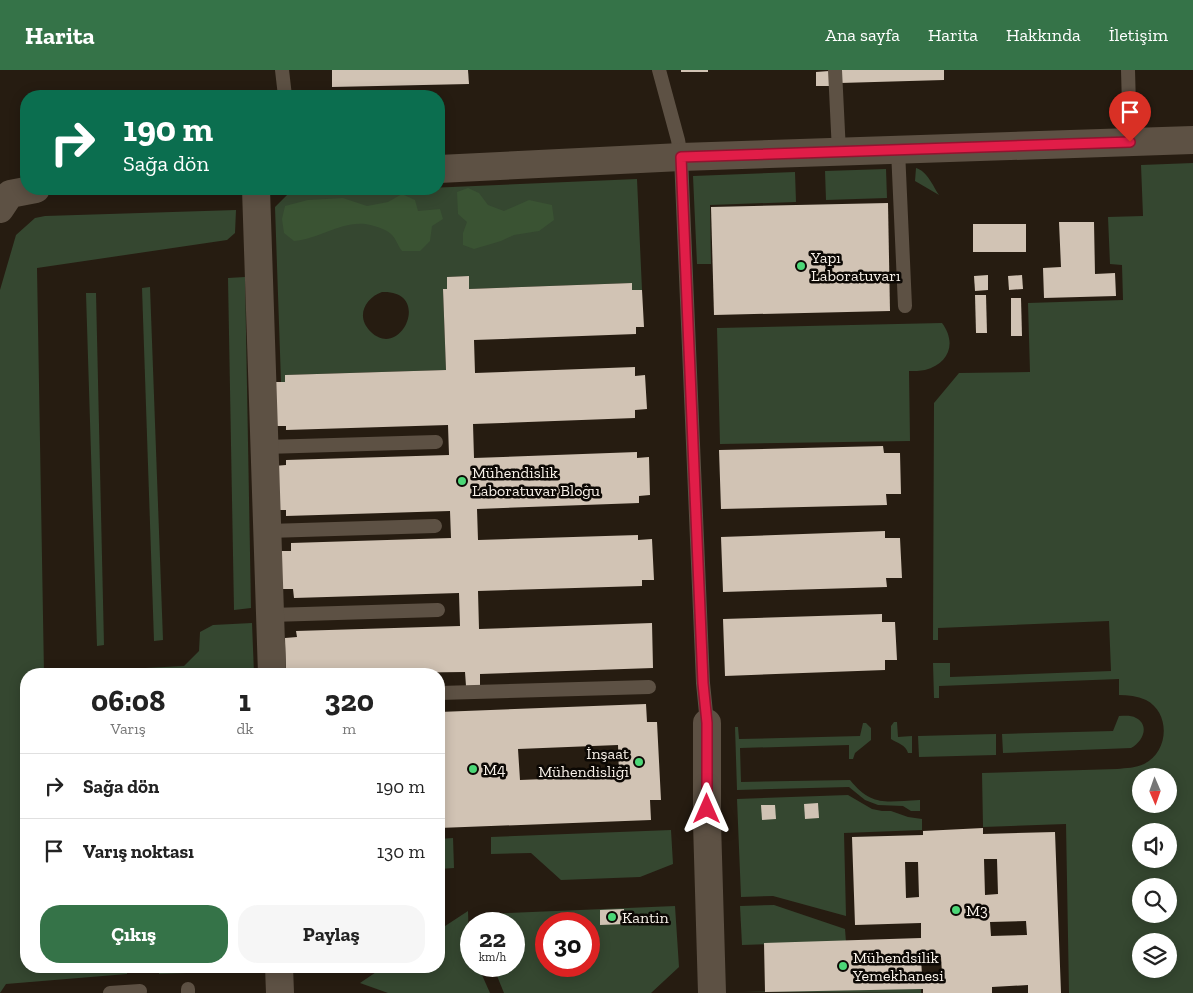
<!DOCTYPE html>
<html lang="tr">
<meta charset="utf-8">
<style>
body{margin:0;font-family:"Zilla Slab",serif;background:#f6f6f6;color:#222;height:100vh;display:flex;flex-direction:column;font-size:19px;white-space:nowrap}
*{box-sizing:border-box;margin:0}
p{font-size:16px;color:#767676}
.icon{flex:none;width:28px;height:28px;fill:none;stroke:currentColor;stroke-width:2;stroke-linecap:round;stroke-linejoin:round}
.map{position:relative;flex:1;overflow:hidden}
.sheet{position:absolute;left:20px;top:598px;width:425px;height:305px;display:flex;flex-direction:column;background:#fff;border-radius:20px;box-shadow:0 2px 12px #0003}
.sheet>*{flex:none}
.top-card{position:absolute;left:20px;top:20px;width:425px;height:105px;border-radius:20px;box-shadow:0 2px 12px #0003;background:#0b6e4f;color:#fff;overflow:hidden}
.needle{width:32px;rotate:178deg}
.fabs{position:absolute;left:1132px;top:698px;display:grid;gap:10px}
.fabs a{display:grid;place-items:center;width:45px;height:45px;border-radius:50%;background:#fff;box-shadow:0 2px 12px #0003;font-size:25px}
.speed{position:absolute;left:460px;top:842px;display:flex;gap:10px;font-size:25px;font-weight:700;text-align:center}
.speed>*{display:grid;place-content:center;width:65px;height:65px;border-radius:50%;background:#fff;box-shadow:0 2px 12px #0003;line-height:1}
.speed small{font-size:12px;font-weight:400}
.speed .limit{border:8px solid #d22;background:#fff;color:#111}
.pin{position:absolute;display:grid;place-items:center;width:42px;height:42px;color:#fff;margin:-51px -21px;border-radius:50% 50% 50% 0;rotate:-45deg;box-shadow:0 0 5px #0007}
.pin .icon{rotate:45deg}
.me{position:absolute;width:55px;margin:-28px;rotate:0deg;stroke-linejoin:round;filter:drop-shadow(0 0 4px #0008)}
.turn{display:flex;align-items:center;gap:18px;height:105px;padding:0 20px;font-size:22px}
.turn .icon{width:65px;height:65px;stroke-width:2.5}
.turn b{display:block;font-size:35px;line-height:42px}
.eta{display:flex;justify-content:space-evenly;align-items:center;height:85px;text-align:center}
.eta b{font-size:30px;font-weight:800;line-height:35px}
.button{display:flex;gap:10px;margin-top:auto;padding:10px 20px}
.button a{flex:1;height:58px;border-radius:20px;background:#357348;color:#fff;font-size:20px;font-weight:800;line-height:58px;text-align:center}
.button a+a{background:#f6f6f6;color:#222}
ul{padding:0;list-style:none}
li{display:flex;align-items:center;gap:15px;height:65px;padding:0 20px;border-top:1px solid #e0e0e0}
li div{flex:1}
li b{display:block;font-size:19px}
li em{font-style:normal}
header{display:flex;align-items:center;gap:30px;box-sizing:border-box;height:70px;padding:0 25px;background:#357348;color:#fff}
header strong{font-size:24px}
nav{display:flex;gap:28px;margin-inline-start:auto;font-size:18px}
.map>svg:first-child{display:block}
</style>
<header>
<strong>Harita</strong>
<nav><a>Ana sayfa</a><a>Harita</a><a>Hakkında</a><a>İletişim</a></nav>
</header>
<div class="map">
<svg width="1193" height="923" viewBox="0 0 1193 923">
<rect width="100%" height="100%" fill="#261c11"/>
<g fill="#354730" fill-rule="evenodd">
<path d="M 1193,93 L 1193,923 L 1069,923 L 1066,754 L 983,757 L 982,703 L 1117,699 C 1126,698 1136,698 1144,694 C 1169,682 1171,643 1146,630 C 1137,626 1128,625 1119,625 L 1119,609 L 939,616 L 939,628 L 934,628 L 933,593 L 950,593 L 950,607 L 1111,601 L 1109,551 L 938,558 L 938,570 L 933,570 L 934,333 L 959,303 L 1030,302 L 1028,233 L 1123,230 L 1122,195 L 1110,194 L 1108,147 L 1143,146 L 1141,95 ZM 1141,706 L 1169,706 L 1169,734 L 1141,734 ZM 1141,761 L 1169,761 L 1169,789 L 1141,789 ZM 1141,816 L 1169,816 L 1169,844 L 1141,844 ZM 1141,871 L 1169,871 L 1169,899 L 1141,899 Z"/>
<path d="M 916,98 C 927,101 933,116 939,125 L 915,111 Z"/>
<polygon points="886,99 887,128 826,130 825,101"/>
<polygon points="795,102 796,132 710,135 711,194 697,194 693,106"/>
<path d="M 637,109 L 642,220 L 632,220 L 631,213 L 469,219 L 469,206 L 447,207 L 447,219 L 443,219 L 446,300 L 285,305 L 285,312 L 281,312 L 275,137 L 288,124 ZM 382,222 C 433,220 401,291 371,262 C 355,247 365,228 382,222 Z"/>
<polygon points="236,140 235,163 227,170 37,198 44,604 26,604 26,896 127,896 127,904 6,914 0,923 0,220 16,165 35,148 45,146"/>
<polygon points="245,207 251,538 234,540 228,208"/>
<polygon points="150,217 163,570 154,571 142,218"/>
<polygon points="86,223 96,223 104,575 97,576"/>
<path d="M 942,253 C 957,273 949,294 925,300 C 920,301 914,301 909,301 L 910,371 L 720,374 L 717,258 Z"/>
<polygon points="252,553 254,604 146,604 145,598 184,596 199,581 200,562 213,555"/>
<path d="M 1119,646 C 1125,646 1131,645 1136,648 C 1150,655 1143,672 1131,678 L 1003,683 L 1002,664 L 1113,661 Z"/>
<path d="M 894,652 L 897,652 L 898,667 L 912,666 L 912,683 L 908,683 C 906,675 897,673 891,669 L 891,656 Z"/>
<path d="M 863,653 L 866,653 L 871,658 L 871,670 L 855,683 L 853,689 L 849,689 L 849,675 L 740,678 L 741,712 L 850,710 C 873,738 887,731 920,730 L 920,741 L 911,741 L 903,736 L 878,735 L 865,730 L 849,717 L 737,720 L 735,657 L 738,657 L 739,669 L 860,666 Z"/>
<polygon points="996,664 996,685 919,687 918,666"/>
<polygon points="848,725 872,739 882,741 891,741 908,747 922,749 922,760 844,763 846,846 773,826 741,827 737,729"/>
<polygon points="671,760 673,794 640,807 561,810 531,783 491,784 491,767"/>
<polygon points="453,768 454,798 439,799 439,769"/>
<polygon points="774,835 845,859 846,872 742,875 740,836"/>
<path d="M 675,836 L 679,897 L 651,923 L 504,923 L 493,896 L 514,896 L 514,854 L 483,854 L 483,844 ZM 546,854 L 589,854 L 589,896 L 546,896 Z"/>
<polygon points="468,841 469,874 471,880 471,896 478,896 490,923 388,923 360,913 385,896 439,896 439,860"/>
<polygon points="159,896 267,896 267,900 159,904"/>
<polygon points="921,917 921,923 743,922"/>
</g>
<g fill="#3a5333">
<polygon points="468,118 479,123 488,135 504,141 529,130 552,135 554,150 539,161 514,165 501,171 474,179 463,175 463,163 467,152 458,144 457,122"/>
<path d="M 402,124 L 415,130 L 418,141 L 440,139 L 443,149 L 432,156 L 430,171 L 420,181 L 402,181 C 398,176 396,169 392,165 C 387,160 381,158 374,156 C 345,147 322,169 294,171 L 284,163 L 282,149 L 285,136 L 308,130 L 343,128 L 367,136 L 388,132 Z"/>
</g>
<g fill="#d1c3b4" fill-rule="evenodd">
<polygon points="332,0 468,0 469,14 332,17"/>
<rect x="681" y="0" width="27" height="2"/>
<polygon points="839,0 944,0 944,10 840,13"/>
<polygon points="829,1 830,16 816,16 816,2"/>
<polygon points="888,133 890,241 714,245 711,137"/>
<polygon points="1059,152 1094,152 1095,204 1115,203 1116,226 1044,228 1043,198 1061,197"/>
<rect x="973" y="154" width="53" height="28"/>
<polygon points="988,205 988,220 975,221 974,206"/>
<polygon points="1022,205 1023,219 1009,220 1008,206"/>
<polygon points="469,206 469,219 632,213 632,220 642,220 644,257 636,257 636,264 474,270 475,303 635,297 635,306 645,305 647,339 635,340 635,348 473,354 474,388 637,382 637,388 649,387 650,425 639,426 639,433 477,439 478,470 638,465 638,470 652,469 654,510 642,510 642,516 478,521 479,559 652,553 653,598 480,604 480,616 466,616 465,602 296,604 296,602 286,602 285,568 297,567 296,561 460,556 459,523 294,528 293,519 281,519 280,481 291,481 291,473 451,468 450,441 286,446 286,440 275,440 274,396 286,395 286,390 449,385 448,355 286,360 286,356 274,356 272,312 285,312 285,305 446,300 443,219 447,219 447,207"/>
<polygon points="975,225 986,225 987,263 976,263"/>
<polygon points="1011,228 1021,228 1022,266 1011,266"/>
<polygon points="883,376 884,383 900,383 901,424 886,424 887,435 721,439 719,380"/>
<polygon points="885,461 885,468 900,468 902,508 886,508 887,517 723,522 721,467"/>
<polygon points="882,544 882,552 895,552 897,590 885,590 885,600 725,606 723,549"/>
<path d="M 646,634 L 647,652 L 657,652 L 661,730 L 650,730 L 651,750 L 439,758 L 439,642 ZM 618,675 L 619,706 L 520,710 L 518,679 Z"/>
<polygon points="818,733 819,748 805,749 804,734"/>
<polygon points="761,735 775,735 776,749 762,750"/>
<path d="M 983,758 L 983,764 L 1055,762 L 1061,923 L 1028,923 L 1028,915 L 992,917 L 992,923 L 923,923 L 923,919 L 765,922 L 764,873 L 921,868 L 921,853 L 855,855 L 852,767 L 923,765 L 923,761 ZM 984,789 L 997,789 L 998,824 L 985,825 ZM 905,792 L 918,792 L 919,827 L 906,828 ZM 1026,851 L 1027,865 L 991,866 L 990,852 ZM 941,887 L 942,904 L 922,905 L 921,888 Z"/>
<polygon points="624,839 625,854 600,855 600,840"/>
</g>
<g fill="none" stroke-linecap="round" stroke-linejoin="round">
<g stroke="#5d5144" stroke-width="14">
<polyline points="282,0 285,26"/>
<polyline points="659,0 678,70 681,87 703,613 707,653"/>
<polyline points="835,0 839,82"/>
<polyline points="1128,0 1130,71"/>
<polyline points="898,80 905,236"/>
<polyline points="265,377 436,372"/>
<polyline points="268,461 435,456"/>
<polyline points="271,545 438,540"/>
<polyline points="439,623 649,617"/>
<polyline points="188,919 188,923"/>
<polyline points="110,923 140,921"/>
</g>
<g stroke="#5d5144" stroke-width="28">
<polyline points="439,99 681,87 1193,70"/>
<polyline points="256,119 272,604"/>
<polyline points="0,139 10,124 36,119"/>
<polyline points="707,653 707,753 712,923"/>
<polyline points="279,896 280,923"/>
</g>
</g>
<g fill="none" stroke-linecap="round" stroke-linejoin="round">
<g stroke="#92132f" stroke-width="12">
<polyline id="route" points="707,739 707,653 703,613 681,87 1130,72"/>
</g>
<use href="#route" stroke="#e11d48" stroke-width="9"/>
</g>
<g fill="#4cd677" stroke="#0c0804" stroke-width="2">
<circle cx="801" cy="196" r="5"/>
<circle cx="462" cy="411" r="5"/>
<circle cx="639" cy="692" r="5"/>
<circle cx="473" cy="699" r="5"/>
<circle cx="956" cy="840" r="5"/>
<circle cx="612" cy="847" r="5"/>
<circle cx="843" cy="896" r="5"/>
</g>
<g text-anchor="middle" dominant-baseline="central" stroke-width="5" stroke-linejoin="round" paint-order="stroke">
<g font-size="16" fill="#f9f2ea" stroke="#0c0804" text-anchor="start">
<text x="811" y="187">Yapı<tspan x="811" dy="18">Laboratuvarı</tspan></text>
<text x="472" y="402">Mühendislik<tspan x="472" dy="18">Laboratuvar Bloğu</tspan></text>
<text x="629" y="683" text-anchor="end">İnşaat<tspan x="629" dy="18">Mühendisliği</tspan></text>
<text x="483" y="699">M4</text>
<text x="966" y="840">M3</text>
<text x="622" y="847">Kantin</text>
<text x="853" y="887">Mühendsilik<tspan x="853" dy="18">Yemekhanesi</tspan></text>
</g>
</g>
</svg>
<div class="fabs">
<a><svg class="needle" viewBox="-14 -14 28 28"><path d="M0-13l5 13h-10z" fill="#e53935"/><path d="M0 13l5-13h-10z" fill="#767676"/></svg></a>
<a><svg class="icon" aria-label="sound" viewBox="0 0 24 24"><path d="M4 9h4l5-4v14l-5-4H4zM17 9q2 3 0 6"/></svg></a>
<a><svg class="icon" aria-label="search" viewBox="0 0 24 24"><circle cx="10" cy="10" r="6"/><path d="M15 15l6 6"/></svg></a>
<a><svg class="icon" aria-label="layers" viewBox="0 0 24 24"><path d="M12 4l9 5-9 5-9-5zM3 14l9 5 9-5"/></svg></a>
</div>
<div class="speed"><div>22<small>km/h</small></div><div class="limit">30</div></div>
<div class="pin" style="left:1130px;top:72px;background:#d93025"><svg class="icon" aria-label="arrive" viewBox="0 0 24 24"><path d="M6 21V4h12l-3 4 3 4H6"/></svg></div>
<svg class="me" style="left:707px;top:739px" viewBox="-20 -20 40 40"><path d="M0-17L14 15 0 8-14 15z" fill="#e11d48" stroke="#fff" stroke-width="4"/></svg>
<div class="top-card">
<div class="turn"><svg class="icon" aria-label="right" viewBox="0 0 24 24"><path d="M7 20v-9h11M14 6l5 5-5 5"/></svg><div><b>190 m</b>Sağa dön</div></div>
</div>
<section class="sheet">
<div class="eta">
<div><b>06:08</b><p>Varış</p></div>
<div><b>1</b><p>dk</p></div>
<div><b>320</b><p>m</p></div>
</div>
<ul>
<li><svg class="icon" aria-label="right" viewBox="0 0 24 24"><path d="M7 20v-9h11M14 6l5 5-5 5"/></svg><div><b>Sağa dön</b></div><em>190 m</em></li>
<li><svg class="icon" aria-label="arrive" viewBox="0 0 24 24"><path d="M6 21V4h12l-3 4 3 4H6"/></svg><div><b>Varış noktası</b></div><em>130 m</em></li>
</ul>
<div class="button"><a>Çıkış</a><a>Paylaş</a></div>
</section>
</div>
